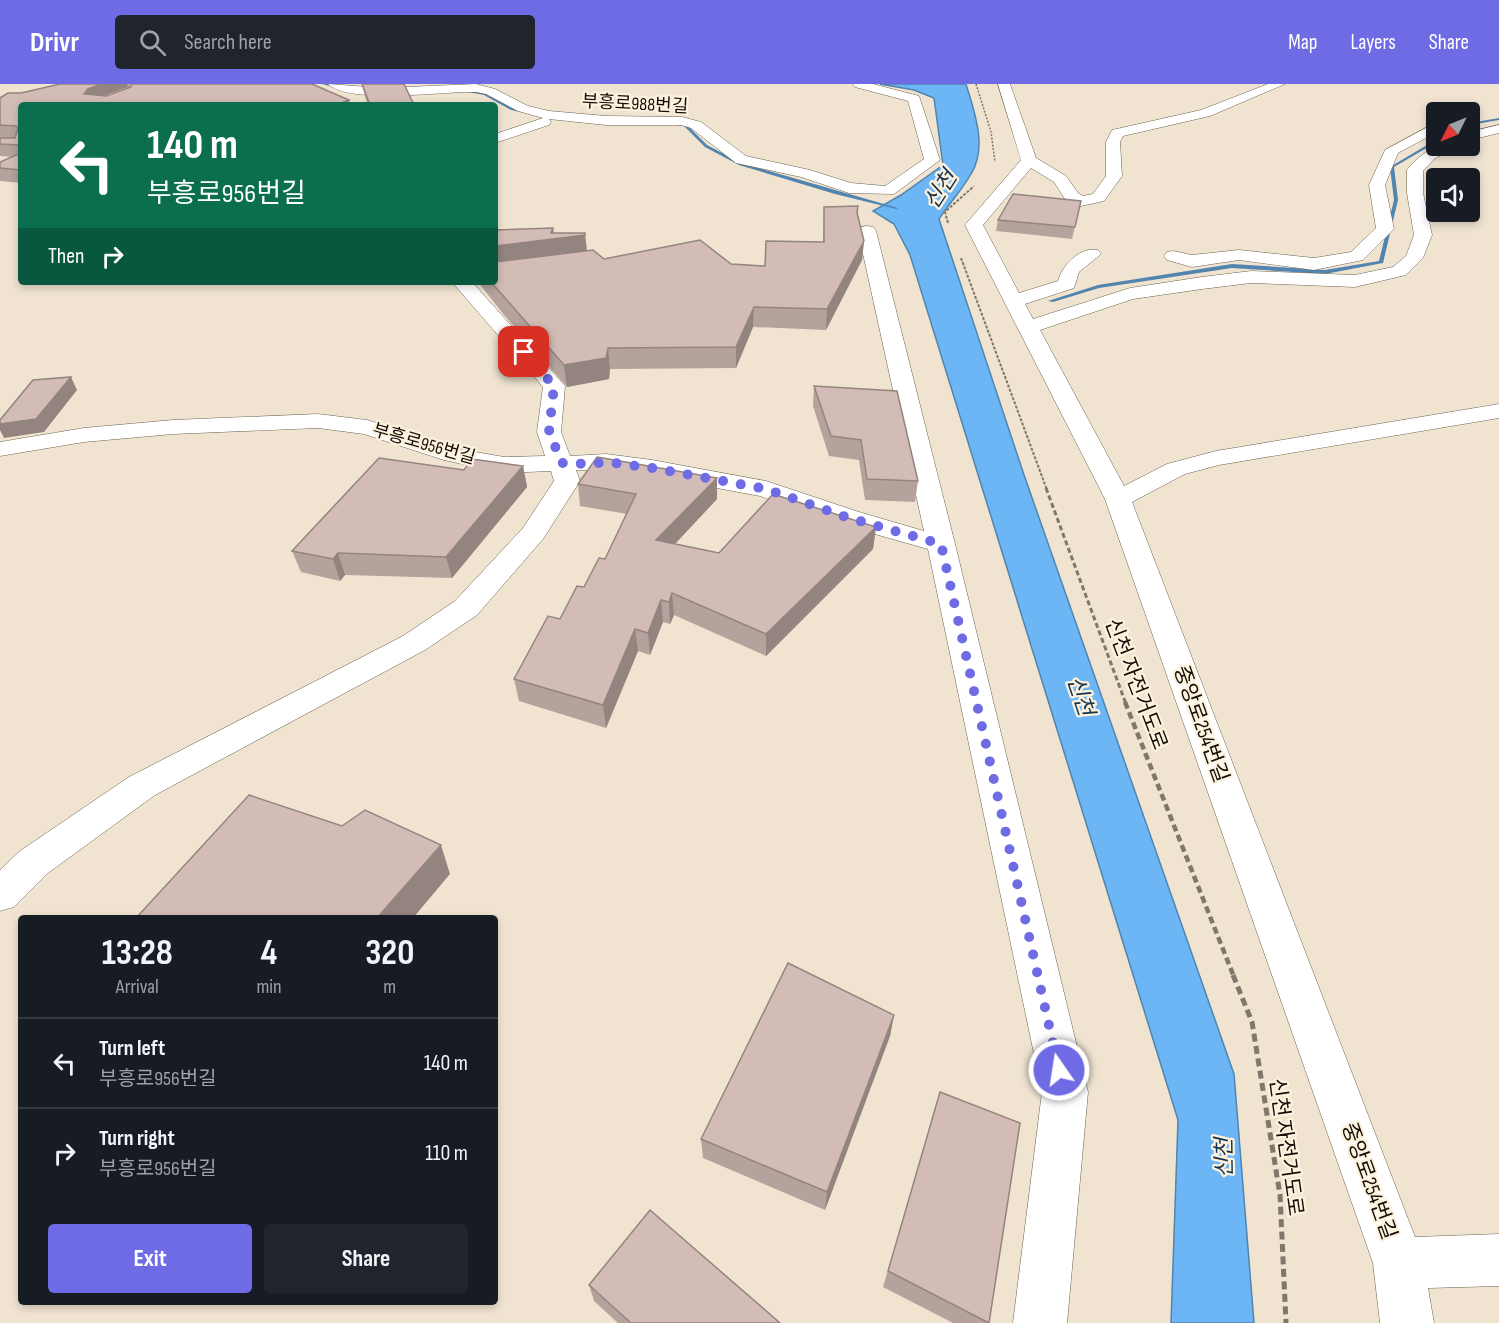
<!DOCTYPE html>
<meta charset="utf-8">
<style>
body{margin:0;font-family:"Sofia Sans Condensed","Noto Sans KR",sans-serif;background:#20242c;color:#f1f3f6;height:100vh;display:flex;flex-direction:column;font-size:22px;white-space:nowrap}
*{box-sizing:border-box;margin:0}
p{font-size:20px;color:#9ea1a6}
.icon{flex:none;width:33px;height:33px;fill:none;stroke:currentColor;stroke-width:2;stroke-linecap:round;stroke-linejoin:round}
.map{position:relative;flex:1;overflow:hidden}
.drawer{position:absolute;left:18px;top:831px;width:480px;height:390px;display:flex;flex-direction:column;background:#171b24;border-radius:6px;box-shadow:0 3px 9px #0003}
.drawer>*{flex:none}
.guide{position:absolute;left:18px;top:18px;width:480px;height:183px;border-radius:6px;box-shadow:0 3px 9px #0003;background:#0b6e4f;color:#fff;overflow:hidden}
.needle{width:39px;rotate:227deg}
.tools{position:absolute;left:1426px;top:18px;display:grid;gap:12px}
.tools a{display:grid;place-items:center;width:54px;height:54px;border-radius:6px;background:#171b24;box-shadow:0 3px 9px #0003;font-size:30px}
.pin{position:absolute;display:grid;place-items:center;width:51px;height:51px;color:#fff;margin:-26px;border-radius:12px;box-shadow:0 3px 9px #0006}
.me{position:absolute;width:66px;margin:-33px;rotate:347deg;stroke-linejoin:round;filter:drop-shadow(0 0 4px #0008)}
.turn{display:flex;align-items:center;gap:21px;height:126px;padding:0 30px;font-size:27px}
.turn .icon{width:78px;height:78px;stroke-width:2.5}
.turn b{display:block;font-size:42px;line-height:51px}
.then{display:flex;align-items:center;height:57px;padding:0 30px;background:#0003;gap:12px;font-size:22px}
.eta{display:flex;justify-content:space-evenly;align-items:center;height:102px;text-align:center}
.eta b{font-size:36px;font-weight:700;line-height:42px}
.button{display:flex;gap:12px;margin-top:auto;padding:12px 30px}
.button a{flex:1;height:69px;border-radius:6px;background:#6e6be5;color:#fff;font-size:24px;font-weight:700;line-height:69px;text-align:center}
.button a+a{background:#20242c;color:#f1f3f6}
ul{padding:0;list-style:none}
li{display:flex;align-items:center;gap:18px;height:90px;padding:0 30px;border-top:2px solid #363941}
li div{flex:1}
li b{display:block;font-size:22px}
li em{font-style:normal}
header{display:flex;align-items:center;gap:36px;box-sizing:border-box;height:84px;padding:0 30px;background:#6e6be5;color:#fff}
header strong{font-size:28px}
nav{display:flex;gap:33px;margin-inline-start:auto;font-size:21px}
.search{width:420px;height:54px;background:#20242c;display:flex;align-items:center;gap:15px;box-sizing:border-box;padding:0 21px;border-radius:6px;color:#9ea1a6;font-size:22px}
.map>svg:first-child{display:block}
</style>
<header>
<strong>Drivr</strong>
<div class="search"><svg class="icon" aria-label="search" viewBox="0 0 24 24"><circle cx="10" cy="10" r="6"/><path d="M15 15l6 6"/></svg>Search here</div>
<nav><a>Map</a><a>Layers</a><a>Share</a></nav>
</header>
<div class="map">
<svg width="1499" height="1239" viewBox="0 0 1499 1239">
<rect width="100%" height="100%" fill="#f0e4d1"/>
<path fill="#6cb6f5" stroke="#5184ae" stroke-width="1.5" d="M 880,0 L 966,0 C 974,27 988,63 971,90 C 962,106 949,120 939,135 L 1023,388 L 1234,990 L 1254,1239 L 1171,1239 L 1178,1036 L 910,171 L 894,140 L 873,127 L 901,111 L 943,81 L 934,14 L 914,6 Z"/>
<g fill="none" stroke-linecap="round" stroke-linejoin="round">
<g fill="#5184ae" fill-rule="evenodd">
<polygon points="322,0 328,0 350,6 348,7"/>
<polygon points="463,5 486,9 513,24 528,28 526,29 511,26 484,11 463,7"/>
<polygon points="1499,34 1499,36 1470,41 1470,39"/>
<polygon points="676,39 686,40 707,61 741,79 898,124 896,125 835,110 739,81 705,63 684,42 676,41"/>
<polygon points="1437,55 1437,58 1394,83 1398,116 1383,179 1325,190 1232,184 1099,204 1053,218 1048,217 1098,201 1232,180 1325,186 1379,177 1394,116 1390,83"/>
</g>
<g stroke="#6b6251" stroke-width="1">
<g id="minor">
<path d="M 328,0 L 383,4 L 476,0 L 495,5 L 528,22 L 549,27 L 606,32 L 682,33 L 701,38 L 746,72 L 810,86 L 851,99 L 885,102 L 924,75 L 908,17 L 855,3 L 853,0 L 873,0 L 919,12 L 940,76 L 894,110 L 849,109 L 801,93 L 736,79 L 691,44 L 681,41 L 606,41 L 549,35 L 551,38 L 549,41 L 495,59 L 495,50 L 543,34 L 518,27 L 486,10 L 476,8 C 443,7 350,21 328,0 Z"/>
<path d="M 998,0 L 1010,0 L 1036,74 L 1066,92 L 1078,109 L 1083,112 L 1093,110 L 1106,92 L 1106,58 L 1112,46 L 1201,26 L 1268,0 L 1285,0 L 1210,32 L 1123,52 L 1120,58 L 1122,92 L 1104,117 L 1081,122 L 1075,120 L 1065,115 L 1054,98 L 1031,84 L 983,141 L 1019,209 L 1058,197 C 1062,181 1081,162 1098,166 L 1101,170 L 1079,188 L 1074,204 L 1025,220 L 1033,235 L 1130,204 L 1202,193 L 1251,187 L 1355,191 L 1393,183 L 1406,172 L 1414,151 L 1407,109 L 1407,86 C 1420,69 1436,60 1457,62 L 1434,75 L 1423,87 L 1423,109 L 1432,151 L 1423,174 L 1406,191 L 1355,203 L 1251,199 L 1202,205 L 1133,215 L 1040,246 L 1124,402 L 1167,380 L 1216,367 L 1499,320 L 1499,334 L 1219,381 L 1185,390 L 1132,418 L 1415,1153 L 1499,1150 L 1499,1202 L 1428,1204 L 1434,1239 L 1380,1239 L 1373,1179 L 1105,415 L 965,141 L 1021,76 Z"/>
<polygon points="1437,38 1437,48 1398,69 1385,101 1394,145 1363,176 1314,186 1239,176 1192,183 1167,176 1164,172 1167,168 1173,167 1192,171 1239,166 1314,174 1351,168 1376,144 1369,101 1385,66"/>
<polygon points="1499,41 1499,49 1470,56 1470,48"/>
<polygon points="867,142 873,143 876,147 955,460 1088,1008 1067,1239 1013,1239 1042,1008 928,465 839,440 760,412 652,392 606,386 576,386 580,397 543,455 477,531 425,566 155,711 48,789 14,823 0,827 0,786 20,767 129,693 403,552 455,517 523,444 554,397 551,387 504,389 444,376 364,350 318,344 173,350 84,358 0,372 0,358 84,344 173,336 318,330 367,336 458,365 504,373 545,372 537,348 543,303 452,198 472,198 565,302 561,348 570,372 606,370 652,376 766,397 859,428 924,447 858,147 861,143"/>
</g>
</g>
<g stroke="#7f776a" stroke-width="1.5" stroke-dasharray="2 1.5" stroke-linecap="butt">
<polyline points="976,0 991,48 995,78"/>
<polyline points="971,105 974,102"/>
</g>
<g stroke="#7f776a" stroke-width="2" stroke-dasharray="3 1.5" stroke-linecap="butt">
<polyline points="948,139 945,128 973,103"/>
<polyline points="961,174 1047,406"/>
</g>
<polyline stroke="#7f776a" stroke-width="3" stroke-dasharray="5 3" stroke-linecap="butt" points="1046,404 1126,620"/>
<polyline stroke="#7f776a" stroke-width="4.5" stroke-dasharray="7 4" stroke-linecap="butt" points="1125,618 1234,893"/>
<polyline stroke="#7f776a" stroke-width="5" stroke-dasharray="8 4.5" stroke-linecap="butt" points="1233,891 1252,938 1280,1111 1286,1239"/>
<use href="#minor" fill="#fff" fill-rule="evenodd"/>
</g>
<g fill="#b5a29d" fill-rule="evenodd">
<path d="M 60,0 L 312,0 L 349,16 L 350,21 L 21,21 L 21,99 L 0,97 L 0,78 L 13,73 L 0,72 L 0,14 ZM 128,3 L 129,3 L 106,12 L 104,11 Z"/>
<polygon points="362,0 414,21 368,21 365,13"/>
<polygon points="1081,117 1072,155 996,147 998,136"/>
<polygon points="858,122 858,131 864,157 862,176 826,246 753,243 736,284 610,285 609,295 567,303 504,231 478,198 495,198 553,144 554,149 585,149 587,166 604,175 765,182 823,158 824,123"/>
<polygon points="814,302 918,397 915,418 865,416 859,376 829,372 813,322"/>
<polygon points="523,382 527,403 452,494 345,491 340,497 301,488 292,467"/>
<polygon points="717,394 717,415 675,460 719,469 876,443 873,465 766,572 674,531 670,540 663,538 650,571 638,567 606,644 519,617 514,595 584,503 605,475 627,430 580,422 578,400"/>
<polygon points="894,931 890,952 825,1126 703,1074 701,1055"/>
<polygon points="940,1008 1020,1039 989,1239 953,1239 883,1203"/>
<polygon points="589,1201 780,1239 618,1239 594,1217"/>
</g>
<g fill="#94847f">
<polygon points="101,0 127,0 128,3 92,16 84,10 88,5"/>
<polygon points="349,16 350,21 336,21"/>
<polygon points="553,144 554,155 585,151 587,170 495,182 495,162 551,149"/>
<polygon points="864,157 862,176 826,246 827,225"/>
<polygon points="754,223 753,243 736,284 736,263"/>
<polygon points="608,264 610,285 609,295 567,303 564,281"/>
<polygon points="71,293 77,306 44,348 4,354 0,346 0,340"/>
<polygon points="523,382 527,403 452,494 446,473"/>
<polygon points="717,394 717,415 658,478 656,456"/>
<polygon points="876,443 873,465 766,572 766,550"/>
<polygon points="338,469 345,491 340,497 333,475"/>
<polygon points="672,509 674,531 670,540 669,518"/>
<polygon points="661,516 663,538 650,571 648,549"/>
<polygon points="635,545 638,567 606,644 603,621"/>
<polygon points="441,761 450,790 413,834 377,834"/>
<polygon points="894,931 890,952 825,1126 827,1108"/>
</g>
<g fill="#d3bcb6" stroke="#94847f" stroke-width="1.5">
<polygon points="60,0 101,0 88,5 84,10 106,12 131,3 132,0 312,0 349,16 336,21 21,21 21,61 0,60 0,54 15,54 18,44 16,42 0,41 0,14 8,9 21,9"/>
<polygon points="362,0 404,0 414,21 370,21"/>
<polygon points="21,69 21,86 0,84 0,78"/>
<polygon points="1013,110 1081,117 1075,143 998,136"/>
<polygon points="858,122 857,129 864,157 827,225 754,223 736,263 608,264 606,274 564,281 491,198 495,198 495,178 593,166 604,175 700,156 731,180 765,182 766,157 824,158 824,123"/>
<polygon points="553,144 551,149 585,149 585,151 495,162 495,146"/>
<polygon points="71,293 36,335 0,340 0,336 33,296"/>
<polygon points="814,302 897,307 918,397 867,395 861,356 831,352"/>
<polygon points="597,373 717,394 656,456 719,469 773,410 876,443 766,550 672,509 669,518 661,516 648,549 635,545 603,621 514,595 548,532 560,535 577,502 584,503 599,474 605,475 636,410 578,400"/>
<polygon points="379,374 464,386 472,375 523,382 446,473 338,469 333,475 292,467"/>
<polygon points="249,711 342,742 365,726 441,761 377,834 136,834"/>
<polygon points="788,879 894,931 827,1108 701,1055"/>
<polygon points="940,1008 1020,1039 989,1239 888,1187"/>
<polygon points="650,1126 780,1239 631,1239 589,1201"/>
</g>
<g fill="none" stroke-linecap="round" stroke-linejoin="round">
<polyline stroke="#6e6be5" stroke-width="10" stroke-dasharray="0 18" points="524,268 554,302 549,348 562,379 591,380 606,378 652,384 766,405 849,434 941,460 1059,986"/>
</g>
<g text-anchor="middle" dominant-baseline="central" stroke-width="4.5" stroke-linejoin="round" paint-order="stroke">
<g font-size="18" fill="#120e07" stroke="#fdf2de">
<text transform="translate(635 20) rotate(3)">부흥로988번길</text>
<text transform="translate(424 360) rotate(16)">부흥로956번길</text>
</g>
<g font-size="21" fill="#120e07" stroke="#fdf2de">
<text transform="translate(1136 600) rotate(69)">신천 자전거도로</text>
<text transform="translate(1201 640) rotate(70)">중앙로254번길</text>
<text transform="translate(1286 1063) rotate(82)">신천 자전거도로</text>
<text transform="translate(1369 1097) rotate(70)">중앙로254번길</text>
</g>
<g font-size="22" font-style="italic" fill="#14334d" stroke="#fdf2de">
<text transform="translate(941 106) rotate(-57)">신천</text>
<text transform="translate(1080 612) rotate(71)">신천</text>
<text transform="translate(1225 1074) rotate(-91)">신천</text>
</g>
</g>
</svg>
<div class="tools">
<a><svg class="needle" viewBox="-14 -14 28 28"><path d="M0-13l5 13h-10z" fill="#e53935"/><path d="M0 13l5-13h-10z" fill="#9ea1a6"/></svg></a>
<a><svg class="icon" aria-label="sound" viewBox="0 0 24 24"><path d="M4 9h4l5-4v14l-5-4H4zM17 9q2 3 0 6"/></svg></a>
</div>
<div class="pin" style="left:524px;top:268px;background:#d93025"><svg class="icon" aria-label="arrive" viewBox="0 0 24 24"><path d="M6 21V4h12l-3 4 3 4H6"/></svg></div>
<svg class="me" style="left:1059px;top:986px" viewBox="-20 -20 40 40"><circle r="17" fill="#6e6be5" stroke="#fff" stroke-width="3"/><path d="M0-11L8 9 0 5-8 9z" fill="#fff"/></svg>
<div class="guide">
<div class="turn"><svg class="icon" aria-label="left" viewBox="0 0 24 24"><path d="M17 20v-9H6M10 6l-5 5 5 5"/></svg><div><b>140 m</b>부흥로956번길</div></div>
<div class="then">Then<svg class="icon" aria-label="right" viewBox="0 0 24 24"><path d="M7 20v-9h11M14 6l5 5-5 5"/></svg></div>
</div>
<section class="drawer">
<div class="eta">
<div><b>13:28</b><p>Arrival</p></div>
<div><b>4</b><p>min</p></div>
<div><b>320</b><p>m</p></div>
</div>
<ul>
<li><svg class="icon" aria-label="left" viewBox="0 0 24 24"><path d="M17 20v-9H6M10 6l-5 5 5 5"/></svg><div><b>Turn left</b><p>부흥로956번길</p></div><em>140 m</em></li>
<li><svg class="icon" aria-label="right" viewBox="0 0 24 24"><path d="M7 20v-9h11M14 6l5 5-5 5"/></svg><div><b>Turn right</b><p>부흥로956번길</p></div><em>110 m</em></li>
</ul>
<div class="button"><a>Exit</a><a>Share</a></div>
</section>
</div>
